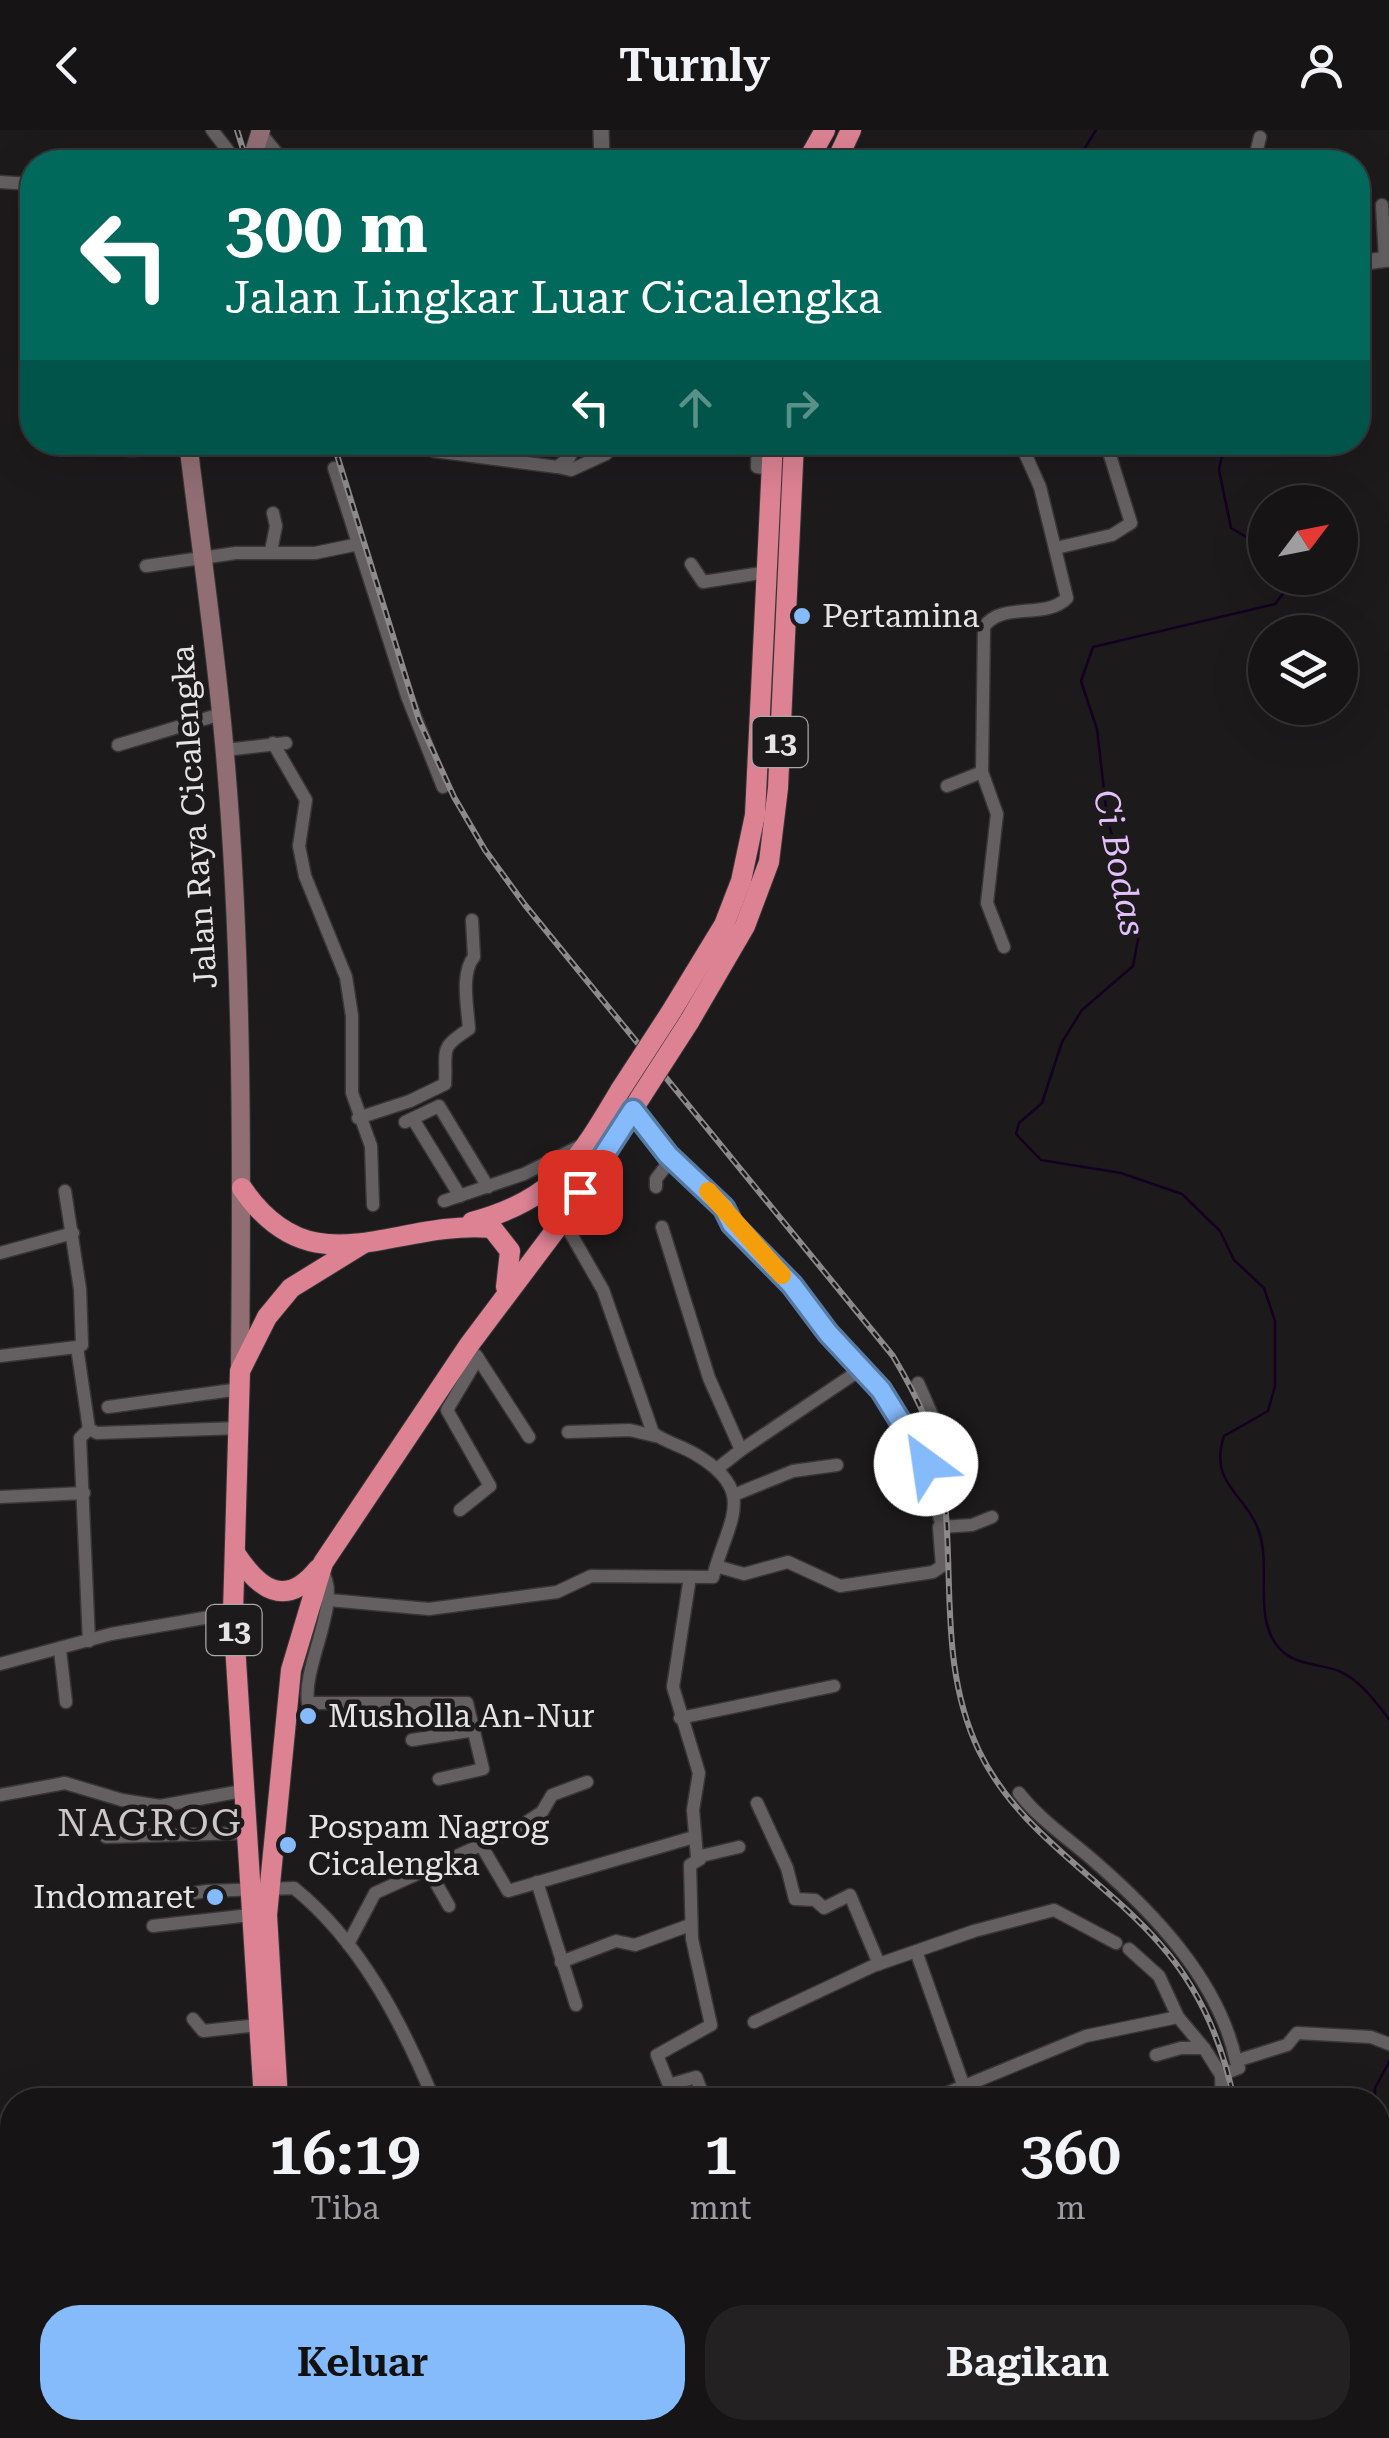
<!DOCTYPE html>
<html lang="id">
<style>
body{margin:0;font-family:"Roboto Serif",serif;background:#232122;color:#f1f3f6;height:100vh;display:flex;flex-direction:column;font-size:38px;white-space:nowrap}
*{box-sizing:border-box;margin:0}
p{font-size:32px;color:#9e9ea0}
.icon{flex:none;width:55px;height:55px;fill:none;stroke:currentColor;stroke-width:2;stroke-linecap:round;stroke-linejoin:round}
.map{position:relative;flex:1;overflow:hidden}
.details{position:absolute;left:0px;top:1958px;width:1390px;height:352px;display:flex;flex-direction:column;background:#161415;border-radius:40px 40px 0 0;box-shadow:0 10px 40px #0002,0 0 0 2px #353334}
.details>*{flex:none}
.banner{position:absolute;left:20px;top:20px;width:1350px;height:305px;border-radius:40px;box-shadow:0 10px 40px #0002,0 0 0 2px #353334;background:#00695c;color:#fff;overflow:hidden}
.needle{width:65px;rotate:58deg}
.fabs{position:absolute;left:1248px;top:355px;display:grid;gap:20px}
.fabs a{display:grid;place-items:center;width:110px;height:110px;border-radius:50%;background:#161415;box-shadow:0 10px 40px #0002,0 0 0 2px #353334;font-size:50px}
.pin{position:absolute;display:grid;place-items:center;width:85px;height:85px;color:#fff;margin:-42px;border-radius:20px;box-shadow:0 5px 15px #0006}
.me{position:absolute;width:110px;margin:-55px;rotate:329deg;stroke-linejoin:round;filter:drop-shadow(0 0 8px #0008)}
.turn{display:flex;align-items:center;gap:35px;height:210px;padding:0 40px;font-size:45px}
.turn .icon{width:130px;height:130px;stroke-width:2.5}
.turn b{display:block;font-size:70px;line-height:85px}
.lanes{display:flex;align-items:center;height:95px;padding:0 40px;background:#0003;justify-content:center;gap:50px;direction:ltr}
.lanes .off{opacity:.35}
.eta{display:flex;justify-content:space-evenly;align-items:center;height:170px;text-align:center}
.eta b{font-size:60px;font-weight:600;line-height:70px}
.action{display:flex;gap:20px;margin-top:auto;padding:20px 40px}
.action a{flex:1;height:115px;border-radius:40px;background:#86bbfb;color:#111;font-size:40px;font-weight:600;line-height:115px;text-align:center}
.action a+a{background:#232122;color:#f1f3f6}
header{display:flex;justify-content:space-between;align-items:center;height:130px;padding:0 40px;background:#161415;font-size:45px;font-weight:600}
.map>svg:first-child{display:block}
</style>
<header><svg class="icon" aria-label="back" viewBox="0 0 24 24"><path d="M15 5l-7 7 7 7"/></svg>Turnly<svg class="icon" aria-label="person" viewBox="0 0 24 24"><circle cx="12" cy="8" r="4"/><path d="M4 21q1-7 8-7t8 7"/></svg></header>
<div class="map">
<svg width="1389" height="2308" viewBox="0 0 1389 2308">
<rect width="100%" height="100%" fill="#1d1a1c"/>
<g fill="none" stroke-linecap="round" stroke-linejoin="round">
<g stroke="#150022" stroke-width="2.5">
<polyline points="1076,32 1096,0"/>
<polyline points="1225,312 1219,340 1231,398 1265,418"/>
<path d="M 1286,448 L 1285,461 L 1275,474 L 1093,517 L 1081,551 L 1097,599 L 1107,687 L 1139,804 L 1133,836 L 1082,880 L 1062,912 L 1042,973 L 1019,993 L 1016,1004 L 1041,1030 L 1121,1043 L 1182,1064 L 1220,1101 L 1234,1130 L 1264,1158 L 1275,1191 L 1275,1256 L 1268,1281 L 1224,1306 C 1208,1354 1246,1363 1259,1402 C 1272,1438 1251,1492 1282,1521 C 1297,1535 1320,1534 1339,1541 C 1360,1550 1375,1571 1389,1589"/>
<polyline points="1375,1970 1375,1958 1389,1932"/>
<polyline points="1290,2298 1295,2308"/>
<polyline points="1093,2308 1096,2298"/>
</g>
<g stroke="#393637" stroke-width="15">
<g id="minor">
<polyline points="212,0 237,32"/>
<polyline points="1254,32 1260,7"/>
<polyline points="0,52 32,54"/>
<polyline points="1382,75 1385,129"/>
<polyline points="1358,205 1360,218"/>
<polyline points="758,312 757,337 772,339"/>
<polyline points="78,317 133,320 188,316"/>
<polyline points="434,321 557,337 569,328 576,312"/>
<polyline points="558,337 571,340 606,324"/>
<polyline points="334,338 407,566 443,657"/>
<polyline points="1056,418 1112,405 1131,393 1108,319"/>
<polyline points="271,421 276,396 273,383"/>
<polyline points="691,434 703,452 767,442"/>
<polyline points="146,436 236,423 315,423 359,414"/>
<polyline points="273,613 306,670 299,716 305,746 346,847 352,886 352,963 371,1016 373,1075"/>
<polyline points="118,615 221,584"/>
<polyline points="225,620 286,613"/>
<polyline points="947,656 982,642"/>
<path d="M 1004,817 L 987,773 L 997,684 L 982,642 L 984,497 C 1001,471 1046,490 1067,468 L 1040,357 L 1020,312"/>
<polyline points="633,980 668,1025 724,1078 732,1094 792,1155 828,1203 881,1260 901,1294 918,1311 942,1396"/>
<path d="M 358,988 L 410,971 L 445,954 C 447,919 438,919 469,899 C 468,879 460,843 474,827 L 472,790"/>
<polyline points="413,989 460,1066"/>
<polyline points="405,992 439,976 488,1057"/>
<polyline points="656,1057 656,1049 672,1028"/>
<polyline points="65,1061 80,1159 82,1215 77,1217"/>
<polyline points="444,1071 524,1044 580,1016"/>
<polyline points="662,1097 709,1248 741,1320 718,1338"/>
<polyline points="0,1123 73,1103"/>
<polyline points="476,1225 529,1307"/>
<polyline points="0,1226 77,1217 89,1299 97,1303 239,1298"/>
<polyline points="108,1277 240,1259"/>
<polyline points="568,1302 630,1300 655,1306"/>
<polyline points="918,1311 936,1294 918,1253"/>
<polyline points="741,1320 863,1238"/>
<polyline points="734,1365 793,1341 837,1335"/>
<polyline points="0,1367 84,1363"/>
<polyline points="460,1380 490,1356 447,1280 478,1228"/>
<polyline points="716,1436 744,1444 788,1432 840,1456 933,1442 942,1436 939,1397 972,1395 992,1387"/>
<path d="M 321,1440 C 344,1469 302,1535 308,1573 L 467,1573 L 483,1639 L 439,1649"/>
<polyline points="690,1447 673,1557 699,1643 693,1680 697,1727 739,1717"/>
<path d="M 329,1470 L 429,1479 L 557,1462 L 591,1446 L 713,1447 C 727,1391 760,1362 695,1324 C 682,1316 665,1312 653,1303 L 603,1160 L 563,1090"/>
<polyline points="89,1511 80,1308 89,1299"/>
<polyline points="60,1520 66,1572"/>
<polyline points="0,1534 111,1504 233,1483"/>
<polyline points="680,1588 834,1556"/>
<polyline points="412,1610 475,1600"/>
<path d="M 1019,1663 C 1040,1690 1069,1709 1094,1731 C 1154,1783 1219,1851 1236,1931"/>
<polyline points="0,1665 65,1653 122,1670 160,1676 242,1661"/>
<polyline points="757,1673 787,1738 795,1769 815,1770 824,1778 850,1765 879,1834"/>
<polyline points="106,1707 246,1703"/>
<polyline points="481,1715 508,1761 694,1707"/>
<polyline points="700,1729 690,1735 692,1809 711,1895 657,1925 669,1955 696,1947 705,1970"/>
<polyline points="428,1739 449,1776"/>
<polyline points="537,1752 576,1875"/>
<path d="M 132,1772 L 207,1761 L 294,1758 C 360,1811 402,1893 434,1970"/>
<polyline points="153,1796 250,1785"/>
<polyline points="348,1814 375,1763 516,1699 542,1682 552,1665 587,1652"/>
<polyline points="1129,1819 1159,1846 1178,1887 1204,1918 1221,1945 1222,1970"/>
<polyline points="917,1824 963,1954"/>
<polyline points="561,1832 616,1811 635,1815 690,1795"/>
<polyline points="193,1889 203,1901 258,1895"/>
<polyline points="754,1892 873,1836 974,1801 1054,1780 1116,1813"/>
<polyline points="1156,1925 1181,1918 1204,1918"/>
<polyline points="1221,1945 1239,1938 1236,1931 1287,1915 1297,1903 1371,1907 1389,1914"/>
<polyline points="930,1970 1086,1906 1178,1887"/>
<polyline points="0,2131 9,2137 8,2150 12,2153"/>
<polyline points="618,2298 626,2308"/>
<polyline points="15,2308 16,2298"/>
</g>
</g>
<g stroke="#393637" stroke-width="18">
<g id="tertiary">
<polyline points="601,0 602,32"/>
<polyline points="261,6 282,32"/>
<polyline points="1358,133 1389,129"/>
</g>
</g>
<g stroke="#393637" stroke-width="20">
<g id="secondary">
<polyline points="251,32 261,0"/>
<path d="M 188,312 C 200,412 215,513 224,613 C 243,821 242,1031 240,1240"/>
</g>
</g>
<g stroke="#393637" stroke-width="22">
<g id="trunk">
<polyline points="807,32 825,0"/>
<polyline points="836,32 851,0"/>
<polyline points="671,882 724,795 741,751 755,685 773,312"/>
<polyline points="689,892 745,796 769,732 778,658 794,312"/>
<path d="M 242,1058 C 313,1162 393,1089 492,1098 L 510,1121 L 506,1157"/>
<path d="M 472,1092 C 556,1069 579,1030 621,959"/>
<path d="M 235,1423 C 258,1458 285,1480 318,1439"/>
<polyline points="264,1970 233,1483 240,1241 267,1187 291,1158 364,1113"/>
<polyline points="278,1970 267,1785 291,1540 323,1433 469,1215 563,1090 640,968"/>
<polyline points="132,2308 139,2298"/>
<polyline points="152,2308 158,2298"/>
</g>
</g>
<use href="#minor" stroke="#646062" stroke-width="12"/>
<use href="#tertiary" stroke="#646062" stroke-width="15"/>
<use href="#secondary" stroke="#916d74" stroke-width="18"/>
<use href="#trunk" stroke="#dc8293" stroke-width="20"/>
<g stroke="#8d8a8c" stroke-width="6">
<g id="rail">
<polyline points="237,0 247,32"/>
<path d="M 333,312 L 419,590 L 454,667 L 485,720 L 525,775 L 893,1226 C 916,1265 937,1305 943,1352 C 955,1444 938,1535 979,1621 C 1019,1704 1102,1747 1160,1814 C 1200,1859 1222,1911 1234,1970"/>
<polyline points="1035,2308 1058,2298"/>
</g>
</g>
<use href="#rail" stroke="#1d1a1c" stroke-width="2.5" stroke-dasharray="8" stroke-linecap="butt"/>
<g stroke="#393637" stroke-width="22" stroke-linecap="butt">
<g id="trunk-bridge">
<polyline points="621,959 671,882"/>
<polyline points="640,968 689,892"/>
</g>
</g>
<use href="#trunk-bridge" stroke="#dc8293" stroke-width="20"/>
</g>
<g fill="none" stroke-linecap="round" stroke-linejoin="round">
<g stroke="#577aa3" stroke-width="25">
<polyline id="route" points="580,1062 633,980 668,1025 724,1078 732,1094 792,1155 828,1203 881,1260 902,1294 918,1311 926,1334"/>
</g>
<use href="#route" stroke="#86bbfb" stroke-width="18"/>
<polyline stroke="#f59e0b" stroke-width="18" points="708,1061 782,1145"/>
</g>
<g fill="#86bbfb" stroke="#1d1a1c" stroke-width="4">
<circle cx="802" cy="486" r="10"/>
<circle cx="308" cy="1586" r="10"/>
<circle cx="288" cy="1715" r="10"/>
<circle cx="215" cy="1767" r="10"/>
</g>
<g text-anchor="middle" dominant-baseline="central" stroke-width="9" stroke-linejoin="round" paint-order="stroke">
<g fill="#1d1a1c" stroke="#aaa7a9" stroke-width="2.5">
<rect x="752.5" y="587" width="55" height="50" rx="8"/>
<rect x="206.5" y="1475" width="55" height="50" rx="8"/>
</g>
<g font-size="30" font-weight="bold" fill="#e7e4e5">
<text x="780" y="612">13</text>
<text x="234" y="1500">13</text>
</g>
<g font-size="32" fill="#e7e4e5" stroke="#1d1a1c" text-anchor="start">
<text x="822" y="486">Pertamina</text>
<text x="328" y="1586">Musholla An-Nur</text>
<text x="308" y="1697">Pospam Nagrog<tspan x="308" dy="37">Cicalengka</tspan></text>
<text x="195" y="1767" text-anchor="end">Indomaret</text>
</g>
<g font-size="32" fill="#e7e4e5" stroke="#1d1a1c">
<text transform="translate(194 687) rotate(-94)">Jalan Raya Cicalengka</text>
</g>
<g font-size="35" font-style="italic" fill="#e3bffb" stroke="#1d1a1c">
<text transform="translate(1119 733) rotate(79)">Ci Bodas</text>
</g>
<g font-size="38" letter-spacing="2.5" fill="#ccc7c9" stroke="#1d1a1c">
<text x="150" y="1693">NAGROG</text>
</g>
</g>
</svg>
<div class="fabs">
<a><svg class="needle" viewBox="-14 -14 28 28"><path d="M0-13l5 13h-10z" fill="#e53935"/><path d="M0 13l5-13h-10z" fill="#9e9ea0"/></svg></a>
<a><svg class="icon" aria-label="layers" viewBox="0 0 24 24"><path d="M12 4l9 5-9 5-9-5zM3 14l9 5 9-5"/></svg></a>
</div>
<div class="pin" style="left:580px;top:1062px;background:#d93025"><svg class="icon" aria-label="arrive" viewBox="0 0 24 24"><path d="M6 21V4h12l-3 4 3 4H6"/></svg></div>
<svg class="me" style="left:926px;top:1334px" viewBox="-20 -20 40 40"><circle r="19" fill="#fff"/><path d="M0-13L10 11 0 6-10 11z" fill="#86bbfb"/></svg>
<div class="banner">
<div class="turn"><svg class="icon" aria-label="left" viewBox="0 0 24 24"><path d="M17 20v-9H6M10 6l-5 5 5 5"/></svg><div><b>300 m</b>Jalan Lingkar Luar Cicalengka</div></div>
<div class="lanes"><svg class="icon" aria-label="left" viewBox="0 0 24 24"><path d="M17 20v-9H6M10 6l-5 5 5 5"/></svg><svg class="icon off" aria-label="ahead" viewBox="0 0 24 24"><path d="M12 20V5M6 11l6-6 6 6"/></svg><svg class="icon off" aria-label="right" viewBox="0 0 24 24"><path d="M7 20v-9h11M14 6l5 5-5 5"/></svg></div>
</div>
<section class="details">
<div class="eta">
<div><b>16:19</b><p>Tiba</p></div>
<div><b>1</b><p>mnt</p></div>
<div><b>360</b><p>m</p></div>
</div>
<div class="action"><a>Keluar</a><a>Bagikan</a></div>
</section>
</div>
